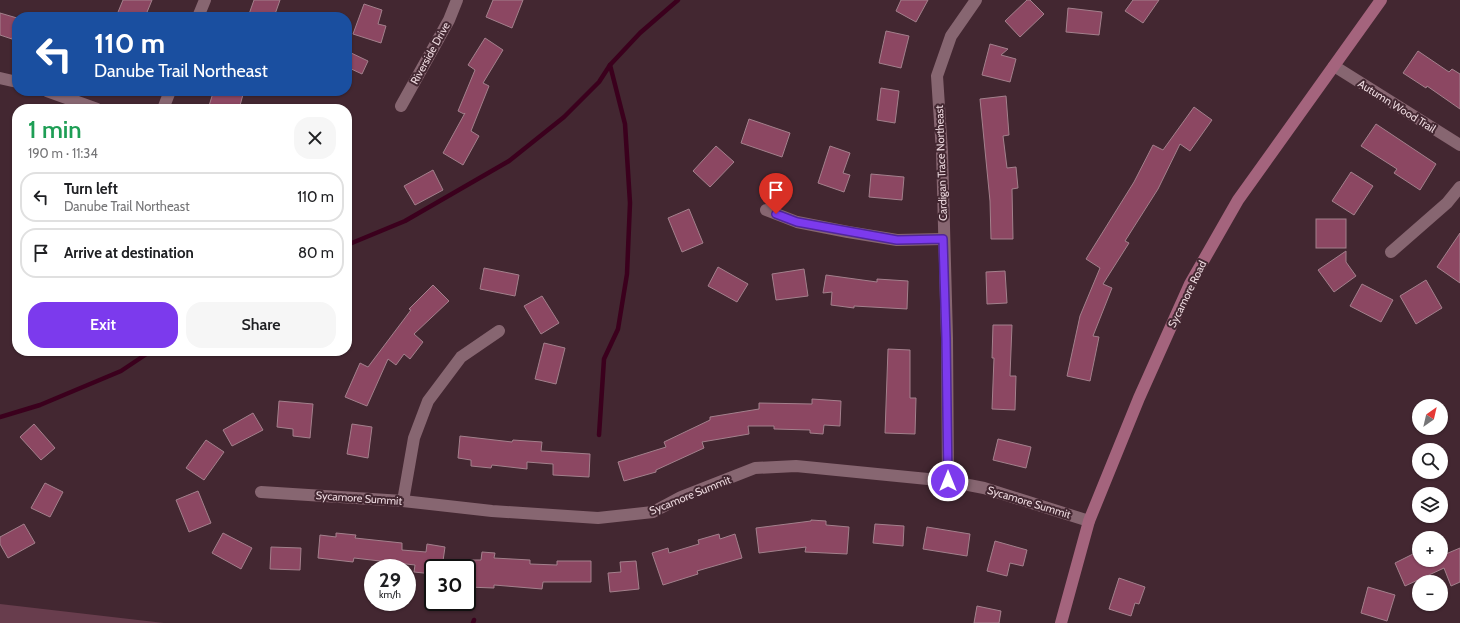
<!DOCTYPE html>
<meta charset="utf-8">
<style>
body{margin:0;font-family:Cabin,sans-serif;background:#f6f6f6;color:#202124;height:100vh;display:flex;flex-direction:column;font-size:15px;white-space:nowrap}
*{box-sizing:border-box;margin:0}
p{font-size:13px;color:#757577}
.icon{flex:none;width:22px;height:22px;fill:none;stroke:currentColor;stroke-width:2;stroke-linecap:round;stroke-linejoin:round}
.map{position:relative;flex:1;overflow:hidden}
.drawer{position:absolute;left:12px;top:104px;width:340px;height:252px;display:flex;flex-direction:column;background:#fff;border-radius:16px;box-shadow:0 1px 3px #0004}
.drawer>*{flex:none}
.top-card{position:absolute;left:12px;top:12px;width:340px;height:84px;border-radius:16px;box-shadow:0 1px 3px #0004;background:#1a4fa0;color:#fff;overflow:hidden}
.needle{width:26px;rotate:34deg}
.controls{position:absolute;left:1412px;top:399px;display:grid;gap:8px}
.controls a{display:grid;place-items:center;width:36px;height:36px;border-radius:50%;background:#fff;box-shadow:0 1px 3px #0004;font-size:20px}
.speed{position:absolute;left:364px;top:559px;display:flex;gap:8px;font-size:20px;font-weight:700;text-align:center}
.speed>*{display:grid;place-content:center;width:52px;height:52px;border-radius:50%;background:#fff;box-shadow:0 1px 3px #0004;line-height:1}
.speed small{font-size:10px;font-weight:400}
.speed .limit{border:2px solid #111;border-radius:6px;background:#fff;color:#111}
.pin{position:absolute;display:grid;place-items:center;width:34px;height:34px;color:#fff;margin:-41px -17px;border-radius:50% 50% 50% 0;rotate:-45deg;box-shadow:0 0 4px #0007}
.pin .icon{rotate:45deg}
.me{position:absolute;width:44px;margin:-22px;rotate:0deg;stroke-linejoin:round;filter:drop-shadow(0 0 3px #0008)}
.turn{display:flex;align-items:center;gap:14px;height:84px;padding:0 16px;font-size:18px}
.turn .icon{width:52px;height:52px;stroke-width:2.5}
.turn b{display:block;font-size:28px;line-height:34px}
.round{display:grid;place-items:center;flex:none;width:42px;height:42px;border-radius:16px;background:#f6f6f6}
.overview{display:flex;align-items:center;justify-content:space-between;height:68px;padding:0 16px}
h1{font-size:24px;font-weight:600;line-height:30px;color:#1e9e55}
.button{display:flex;gap:8px;margin-top:auto;padding:8px 16px}
.button a{flex:1;height:46px;border-radius:16px;background:#7c3aed;color:#fff;font-size:16px;font-weight:600;line-height:46px;text-align:center}
.button a+a{background:#f6f6f6;color:#202124}
ul{padding:0;list-style:none}
li{display:flex;align-items:center;gap:12px;height:50px;margin:0 8px 6px;padding:0 8px;border:2px solid #e0e0e0;border-radius:16px}
li div{flex:1}
li b{display:block;font-size:15px}
li em{font-style:normal}
.map>svg:first-child{display:block}
</style>
<div class="map">
<svg width="1460" height="623" viewBox="0 0 1460 623">
<rect width="100%" height="100%" fill="#432731"/>
<polygon fill="#683d4d" points="0,604 164,623 0,623"/>
<g fill="none" stroke-linecap="round" stroke-linejoin="round">
<g stroke="#3b001d" stroke-width="4.5">
<polyline points="347,245 405,221 509,161 564,117 599,82 610,65 640,33 678,0"/>
<polyline points="0,417 40,405 121,371 151,351"/>
<polyline points="599,435 604,359 618,329 627,274 630,203 625,124 610,65"/>
<polyline points="473,623 474,620"/>
</g>
</g>
<g fill="#8c4762" stroke="#a3808c">
<polygon points="123,0 152,0 145,17 116,17"/>
<polygon points="254,0 280,0 274,17 248,17"/>
<polygon points="493,0 523,0 512,28 486,17"/>
<polygon points="901,0 928,0 916,22 896,11"/>
<polygon points="1027,0 1030,0 1044,14 1020,37 1005,21"/>
<polygon points="1133,0 1159,0 1143,23 1125,11"/>
<polygon points="364,4 382,10 378,24 386,26 381,43 353,34"/>
<polygon points="1068,8 1102,12 1099,35 1066,32"/>
<polygon points="0,13 17,18 12,39 0,35"/>
<polygon points="886,31 909,36 901,68 879,63"/>
<polygon points="485,38 503,50 483,83 489,86 471,131 479,136 463,165 443,153 465,113 464,114 458,111 475,70 468,65"/>
<polygon points="990,44 1008,49 1001,55 1016,59 1010,82 982,75"/>
<polygon points="347,51 368,61 362,74 347,67"/>
<polygon points="1418,51 1449,72 1452,69 1460,74 1460,109 1427,86 1426,88 1403,73"/>
<polygon points="881,88 899,91 895,123 877,120"/>
<polygon points="220,91 244,91 239,109 208,109 213,93 218,95"/>
<polygon points="1006,96 1009,135 1003,136 1007,168 1016,167 1018,188 1012,189 1013,239 991,239 990,201 980,99"/>
<polygon points="1194,107 1212,120 1190,151 1180,144 1158,189 1125,241 1129,243 1103,284 1112,288 1093,336 1099,337 1090,381 1067,376 1080,316 1100,268 1086,259 1134,182 1153,145 1163,150"/>
<polygon points="749,119 790,133 782,157 741,143"/>
<polygon points="1376,124 1436,164 1420,190 1394,173 1397,169 1361,146"/>
<polygon points="716,146 734,162 710,187 693,171"/>
<polygon points="830,146 850,153 843,173 850,175 844,192 818,183"/>
<polygon points="433,170 443,190 415,205 404,186"/>
<polygon points="1351,172 1373,186 1354,215 1332,201"/>
<polygon points="871,174 904,177 902,200 869,197"/>
<polygon points="689,209 703,243 682,252 668,218"/>
<rect x="1316" y="219" width="30" height="29"/>
<polygon points="1460,233 1460,283 1437,267"/>
<polygon points="1346,251 1346,262 1356,276 1334,292 1318,270"/>
<polygon points="718,267 748,284 737,302 708,286"/>
<polygon points="484,268 519,275 515,296 480,289"/>
<polygon points="804,269 808,296 776,300 772,274"/>
<polygon points="1005,271 1007,303 987,304 986,272"/>
<polygon points="826,275 877,282 877,279 908,281 907,309 854,306 854,308 831,305 832,292 823,293"/>
<polygon points="1426,280 1442,308 1416,324 1400,296"/>
<polygon points="1362,284 1393,300 1381,322 1350,306"/>
<polygon points="433,285 449,301 414,334 423,342 410,359 404,354 396,365 388,359 367,406 345,397 360,363 368,367 411,310 409,309"/>
<polygon points="542,296 559,323 541,334 524,306"/>
<polygon points="993,325 1012,325 1010,376 1016,376 1015,410 992,409 994,358 992,358"/>
<polygon points="544,343 565,348 556,384 535,379"/>
<polygon points="888,349 910,350 910,398 916,398 915,434 885,433"/>
<polygon points="812,399 841,401 840,426 824,425 823,434 810,433 810,430 774,429 774,426 748,426 749,434 702,442 704,448 656,470 656,472 624,481 618,462 666,447 664,442 710,420 710,417 759,409 759,403 812,404"/>
<polygon points="279,401 313,404 310,438 293,436 293,429 277,427"/>
<polygon points="253,413 263,430 232,446 223,430"/>
<polygon points="34,424 55,448 41,460 20,437"/>
<polygon points="352,424 372,427 368,458 347,454"/>
<polygon points="460,436 512,442 513,440 542,442 541,451 590,454 589,477 553,475 553,464 527,462 527,469 492,465 491,468 471,466 471,460 458,458"/>
<polygon points="998,439 1031,447 1026,468 993,460"/>
<polygon points="206,440 224,452 204,480 186,468"/>
<polygon points="45,483 63,492 50,517 31,508"/>
<polygon points="198,491 211,523 189,532 176,500"/>
<polygon points="811,520 826,521 826,525 849,527 847,554 805,552 806,547 759,553 756,528 811,521"/>
<polygon points="24,524 35,543 8,558 0,544 0,537"/>
<polygon points="875,524 904,526 903,546 873,543"/>
<polygon points="927,527 970,534 967,556 923,549"/>
<polygon points="223,533 252,548 241,569 212,553"/>
<polygon points="336,533 356,535 355,538 402,543 402,550 426,552 427,544 445,547 442,568 433,568 433,574 414,572 415,565 354,558 353,562 318,558 320,535 336,537"/>
<polygon points="719,534 720,539 735,534 742,558 697,571 698,574 663,585 652,553 668,548 669,553 699,544 698,540"/>
<polygon points="995,541 1027,550 1023,566 1010,563 1007,576 987,571"/>
<polygon points="271,547 301,548 300,570 270,569"/>
<polygon points="1460,548 1460,582 1451,586 1444,568 1405,586 1395,563 1419,551 1419,564 1430,560 1441,560 1441,556"/>
<polygon points="482,552 495,553 494,558 530,560 530,564 557,565 557,561 591,561 591,582 543,582 542,589 494,585 494,588 467,587 467,560 481,560"/>
<polygon points="636,561 639,589 610,592 608,573 621,572 620,562"/>
<polygon points="1119,578 1145,587 1139,604 1135,603 1131,616 1109,609"/>
<polygon points="1368,587 1395,595 1387,621 1361,613"/>
<polygon points="977,606 1001,611 999,623 974,623"/>
</g>
<g fill="none" stroke-linecap="round" stroke-linejoin="round">
<g stroke="#876671" stroke-width="12">
<polyline points="198,17 205,0"/>
<polyline points="1334,66 1460,145"/>
<polyline points="0,78 17,82"/>
<polyline points="47,91 97,109"/>
<polyline points="401,106 449,20 457,0"/>
<polyline points="163,109 170,91"/>
<polyline points="766,210 797,222 848,232 897,240 943,239"/>
<polyline points="1391,252 1447,203 1460,187"/>
<polyline points="948,481 947,338 942,152 937,76 951,36 976,0"/>
<polyline points="261,492 403,501 492,511 598,518 653,512 681,497 755,468 796,466 948,481 984,488 1089,521"/>
<polyline points="403,501 414,438 428,401 461,357 499,331"/>
</g>
<polyline stroke="#a4647d" stroke-width="12" points="1061,623 1089,521 1139,398 1190,284 1238,200 1381,0"/>
</g>
<g fill="none" stroke-linecap="round" stroke-linejoin="round">
<g stroke="#51269a" stroke-width="10">
<polyline id="route" points="776,214 797,222 897,240 943,239 946,338 948,481"/>
</g>
<use href="#route" stroke="#7c3aed" stroke-width="7"/>
</g>
<g text-anchor="middle" dominant-baseline="central" stroke-width="4" stroke-linejoin="round" paint-order="stroke">
<g font-size="11" fill="#edd9df" stroke="#432731">
<text transform="translate(430 53) rotate(-61)">Riverside Drive</text>
<text transform="translate(1397 106) rotate(32)">Autumn Wood Trail</text>
<text transform="translate(941 163) rotate(-92)">Cardigan Trace Northeast</text>
<text transform="translate(1187 294) rotate(-64)">Sycamore Road</text>
<text transform="translate(690 495) rotate(-22)">Sycamore Summit</text>
<text transform="translate(359 498) rotate(4)">Sycamore Summit</text>
<text transform="translate(1029 502) rotate(17)">Sycamore Summit</text>
</g>
</g>
</svg>
<div class="controls">
<a><svg class="needle" viewBox="-14 -14 28 28"><path d="M0-13l5 13h-10z" fill="#e53935"/><path d="M0 13l5-13h-10z" fill="#757577"/></svg></a>
<a><svg class="icon" aria-label="search" viewBox="0 0 24 24"><circle cx="10" cy="10" r="6"/><path d="M15 15l6 6"/></svg></a>
<a><svg class="icon" aria-label="layers" viewBox="0 0 24 24"><path d="M12 4l9 5-9 5-9-5zM3 14l9 5 9-5"/></svg></a>
<a>+</a>
<a>−</a>
</div>
<div class="speed"><div>29<small>km/h</small></div><div class="limit">30</div></div>
<div class="pin" style="left:776px;top:214px;background:#d93025"><svg class="icon" aria-label="arrive" viewBox="0 0 24 24"><path d="M6 21V4h12l-3 4 3 4H6"/></svg></div>
<svg class="me" style="left:948px;top:481px" viewBox="-20 -20 40 40"><circle r="17" fill="#7c3aed" stroke="#fff" stroke-width="3"/><path d="M0-11L8 9 0 5-8 9z" fill="#fff"/></svg>
<div class="top-card">
<div class="turn"><svg class="icon" aria-label="left" viewBox="0 0 24 24"><path d="M17 20v-9H6M10 6l-5 5 5 5"/></svg><div><b>110 m</b>Danube Trail Northeast</div></div>
</div>
<section class="drawer">
<div class="overview"><div><h1>1 min</h1><p>190 m · 11:34</p></div><a class="round"><svg class="icon" aria-label="close" viewBox="0 0 24 24"><path d="M6 6l12 12M18 6L6 18"/></svg></a></div>
<ul>
<li><svg class="icon" aria-label="left" viewBox="0 0 24 24"><path d="M17 20v-9H6M10 6l-5 5 5 5"/></svg><div><b>Turn left</b><p>Danube Trail Northeast</p></div><em>110 m</em></li>
<li><svg class="icon" aria-label="arrive" viewBox="0 0 24 24"><path d="M6 21V4h12l-3 4 3 4H6"/></svg><div><b>Arrive at destination</b></div><em>80 m</em></li>
</ul>
<div class="button"><a>Exit</a><a>Share</a></div>
</section>
</div>
